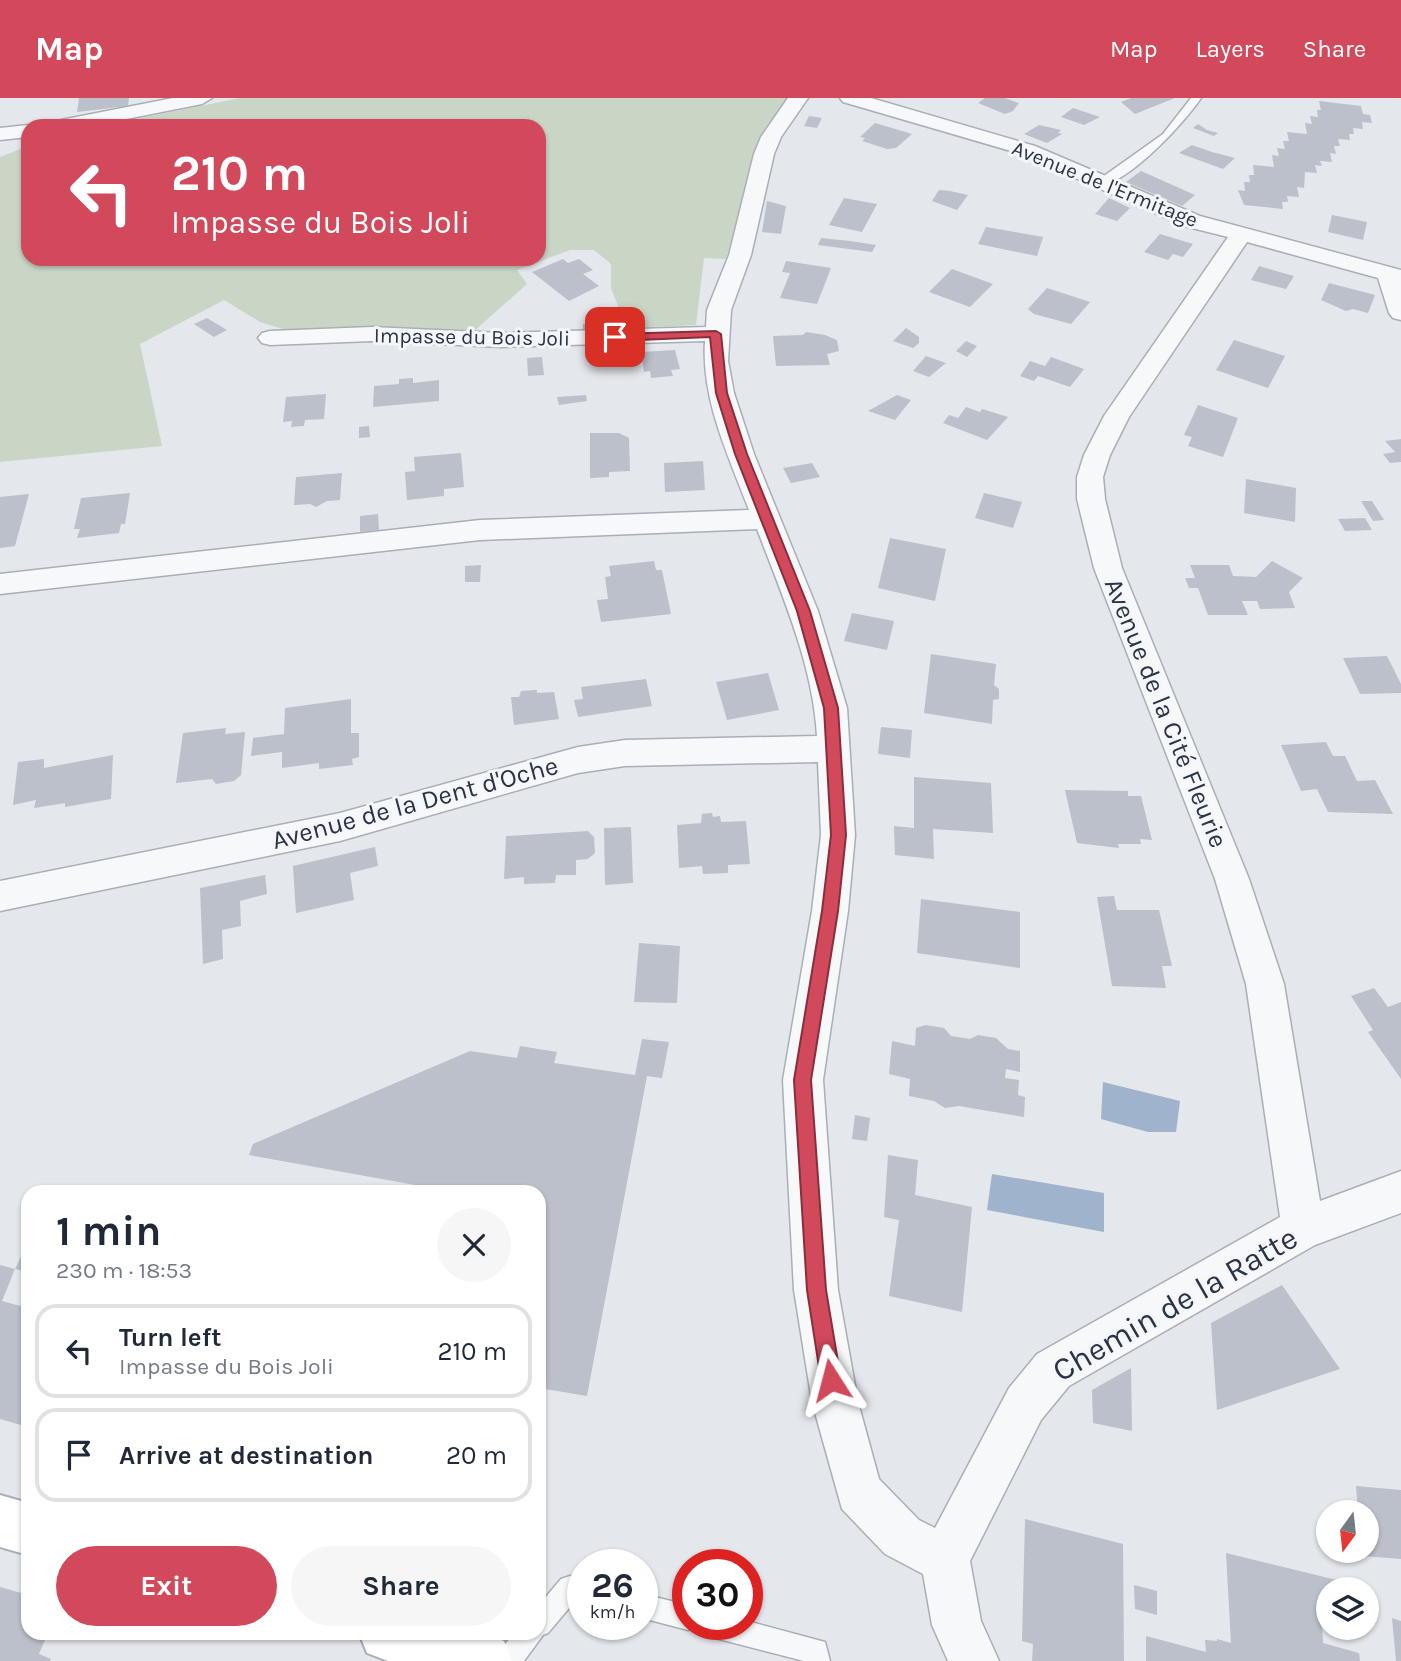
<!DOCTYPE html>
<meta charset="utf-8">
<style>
body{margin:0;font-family:Karla,sans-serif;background:#f6f6f7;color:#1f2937;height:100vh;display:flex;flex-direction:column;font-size:26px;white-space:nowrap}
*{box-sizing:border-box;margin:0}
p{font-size:23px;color:#747a83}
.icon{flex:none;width:38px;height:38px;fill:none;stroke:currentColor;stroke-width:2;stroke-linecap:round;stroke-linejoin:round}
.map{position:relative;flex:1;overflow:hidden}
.side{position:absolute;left:21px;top:1087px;width:525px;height:455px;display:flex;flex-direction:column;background:#fff;border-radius:21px;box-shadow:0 2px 5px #0004}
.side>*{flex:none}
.hud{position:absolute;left:21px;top:21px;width:525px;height:147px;border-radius:21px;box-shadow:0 2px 5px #0004;background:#d1495b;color:#fff;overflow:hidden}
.needle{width:46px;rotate:195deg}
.fabs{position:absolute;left:1316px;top:1402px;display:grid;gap:14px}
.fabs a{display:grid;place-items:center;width:63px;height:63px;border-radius:50%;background:#fff;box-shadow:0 2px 5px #0004;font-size:35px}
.speed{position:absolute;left:567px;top:1451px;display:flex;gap:14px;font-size:35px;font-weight:700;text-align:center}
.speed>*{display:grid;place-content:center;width:91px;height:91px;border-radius:50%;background:#fff;box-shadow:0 2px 5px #0004;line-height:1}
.speed small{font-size:18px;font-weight:400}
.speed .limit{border:10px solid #d22;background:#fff;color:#111}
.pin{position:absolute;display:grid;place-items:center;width:60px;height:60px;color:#fff;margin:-30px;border-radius:14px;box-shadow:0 4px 10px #0006}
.me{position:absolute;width:77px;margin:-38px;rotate:351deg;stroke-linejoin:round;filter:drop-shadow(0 0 5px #0008)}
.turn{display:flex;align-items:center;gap:24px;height:147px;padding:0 35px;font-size:32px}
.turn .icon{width:91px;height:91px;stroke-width:2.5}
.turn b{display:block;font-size:49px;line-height:60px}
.round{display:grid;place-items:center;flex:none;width:74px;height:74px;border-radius:37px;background:#f6f6f7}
.headline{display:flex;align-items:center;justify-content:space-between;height:119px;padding:0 35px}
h1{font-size:42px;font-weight:700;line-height:52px}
.primary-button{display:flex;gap:14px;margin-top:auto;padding:14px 35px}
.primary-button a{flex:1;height:80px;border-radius:42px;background:#d1495b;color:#fff;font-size:28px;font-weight:700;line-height:80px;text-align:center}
.primary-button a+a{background:#f6f6f7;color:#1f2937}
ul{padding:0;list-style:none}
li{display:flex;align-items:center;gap:21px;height:94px;margin:0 14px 10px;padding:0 21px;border:4px solid #e0e1e3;border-radius:21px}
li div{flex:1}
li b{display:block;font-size:26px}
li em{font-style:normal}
header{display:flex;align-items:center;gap:42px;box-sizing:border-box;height:98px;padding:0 35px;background:#d1495b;color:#fff}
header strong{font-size:33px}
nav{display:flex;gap:38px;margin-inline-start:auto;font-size:24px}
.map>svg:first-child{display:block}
</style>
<header>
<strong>Map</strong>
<nav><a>Map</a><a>Layers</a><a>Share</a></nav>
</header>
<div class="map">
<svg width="1401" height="1563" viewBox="0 0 1401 1563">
<rect width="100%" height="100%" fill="#e4e7ec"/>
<polygon fill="#c9d6c5" points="240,0 788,0 759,46 726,161 704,160 696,227 627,230 611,190 611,166 594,152 570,152 517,172 527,186 473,234 293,234 260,224 224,202 140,246 162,348 0,364 0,59 28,48 28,161 539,161 539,28 102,28"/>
<g fill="#9fb4cc">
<polygon points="1103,984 1180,1003 1176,1034 1148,1034 1101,1021"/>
<polygon points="992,1076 1104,1095 1104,1134 987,1112"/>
</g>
<g fill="#bbc0ca">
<polygon points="79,0 129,0 128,8 77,14"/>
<polygon points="985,0 1005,0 1019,5 1013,13 1005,16 978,5"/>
<polygon points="1131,0 1175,0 1135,16 1121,4"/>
<polygon points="1319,3 1361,8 1363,16 1370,17 1372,25 1362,24 1363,31 1353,30 1354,36 1349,36 1350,42 1338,41 1340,48 1334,48 1336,56 1330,55 1332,64 1320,63 1322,68 1315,67 1317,75 1305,74 1304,90 1297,89 1299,99 1287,98 1288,104 1282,104 1283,111 1244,107 1238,92 1245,93 1244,84 1250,84 1249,77 1254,77 1253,67 1274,69 1272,57 1279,58 1277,50 1285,51 1283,43 1289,43 1287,34 1307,36 1305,25 1312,26 1310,18 1318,19 1317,12 1321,12"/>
<polygon points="1073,10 1100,19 1084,27 1061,19"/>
<polygon points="809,18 822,20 817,30 804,28"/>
<polygon points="875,25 892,30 912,36 896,50 887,51 862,43 865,40 860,39"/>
<polygon points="1198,26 1207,32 1218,35 1214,38 1193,30"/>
<polygon points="1039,27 1061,32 1058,35 1062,36 1047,45 1024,36"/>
<polygon points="1192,47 1212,54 1235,60 1223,71 1179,55"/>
<polygon points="1141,73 1195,97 1182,108 1126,84"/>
<polygon points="939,92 950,93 968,97 957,112 932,103"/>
<polygon points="844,100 877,106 862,134 829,127"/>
<polygon points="1109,100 1130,110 1117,123 1095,116"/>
<polygon points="767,103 786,108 781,136 762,134"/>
<polygon points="1332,117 1367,124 1363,142 1328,134"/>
<polygon points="986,129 1043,139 1037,158 978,146"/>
<polygon points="1160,136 1193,146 1183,159 1173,156 1168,162 1144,154"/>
<polygon points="821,140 850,143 876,147 872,154 818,147"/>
<polygon points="563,161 568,165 579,161 593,172 583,176 599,188 569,203 532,174"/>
<polygon points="786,163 831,170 817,206 780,200 790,175 782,174"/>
<polygon points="1259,168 1294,178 1286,191 1251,182"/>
<polygon points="952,171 993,186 970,209 929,194"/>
<polygon points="1329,185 1375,197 1368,215 1353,211 1346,213 1321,202"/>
<polygon points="1047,190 1090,204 1071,226 1034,216 1028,211"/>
<polygon points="207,220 227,232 214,239 194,226"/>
<polygon points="610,225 610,236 583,237 583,226"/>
<polygon points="906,230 919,239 919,245 913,250 893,243"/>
<polygon points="806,234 825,237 837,242 839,253 827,256 830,267 776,268 773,238 803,237"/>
<polygon points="1234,242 1285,258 1268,290 1216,272"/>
<polygon points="966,243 977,248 967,259 956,253"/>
<polygon points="675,252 680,271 671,272 673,278 651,280 650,273 644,274 641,254"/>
<polygon points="926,258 946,265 929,279 913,273"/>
<polygon points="542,259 544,277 528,278 527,260"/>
<polygon points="1051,259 1084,271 1070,289 1038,278 1034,283 1020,278 1030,263 1045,268"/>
<polygon points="413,280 413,285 439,282 439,303 373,309 374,288 399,286 399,281"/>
<polygon points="326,296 324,321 305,322 304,328 291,329 292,323 283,324 286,299"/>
<polygon points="586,297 587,303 559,307 557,299"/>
<polygon points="897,297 911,302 895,322 868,313"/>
<polygon points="1198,307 1238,320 1223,359 1188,348 1192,339 1184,337"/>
<polygon points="966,309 980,314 982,311 1008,319 987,342 943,325 949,317 958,320"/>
<polygon points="369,328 370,339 359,340 359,329"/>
<polygon points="590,335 619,335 629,340 630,373 609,374 609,379 590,380"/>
<polygon points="1401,341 1401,364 1390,365 1383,356 1395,354 1385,343"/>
<polygon points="461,355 464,389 444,391 444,398 407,402 405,374 415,373 414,359"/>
<polygon points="703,363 705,392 665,394 664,365"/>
<polygon points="812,365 820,379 791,385 783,370"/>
<polygon points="342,375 340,402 327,403 316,409 310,406 294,407 296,379"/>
<polygon points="1246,381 1296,390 1295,424 1244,415"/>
<polygon points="130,395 125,426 121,426 119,435 77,440 80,431 74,431 81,400"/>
<polygon points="984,395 1022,404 1013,430 975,420"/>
<polygon points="29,396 15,448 0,450 0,399"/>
<polygon points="1361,403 1372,403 1384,422 1373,423"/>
<polygon points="378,416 379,432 360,434 360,418"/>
<polygon points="1365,420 1372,432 1345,433 1338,421"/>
<polygon points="890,440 946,451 935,503 878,490"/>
<polygon points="654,463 656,472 662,472 671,516 601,524 597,502 608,501 605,479 611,478 609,468"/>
<polygon points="1272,463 1303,480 1289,494 1295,510 1260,511 1257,503 1242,503 1248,517 1208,517 1198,490 1189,490 1185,480 1195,480 1190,467 1229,467 1233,478 1256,479"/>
<polygon points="481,467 480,484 465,484 465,468"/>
<polygon points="852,515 894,523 887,552 844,543"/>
<polygon points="931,556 996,566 994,587 999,591 999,601 993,602 992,626 924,615"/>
<polygon points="1387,558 1401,586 1401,595 1360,596 1343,560"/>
<polygon points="768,575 779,612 727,622 716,584"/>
<polygon points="646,581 652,608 578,619 574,602 583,601 581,589"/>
<polygon points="537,592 537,595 554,594 559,621 514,627 511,599 519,599 521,593"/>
<polygon points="351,601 351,635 359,635 359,659 352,661 353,667 319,671 319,665 282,670 282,654 251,658 253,640 284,636 285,610"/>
<polygon points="881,629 912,632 910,660 878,656"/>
<polygon points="226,630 225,636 245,634 241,677 234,683 216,686 212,681 176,685 183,635"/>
<polygon points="1326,644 1333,658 1345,658 1357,683 1375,682 1393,716 1328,714 1317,691 1301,693 1281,647"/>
<polygon points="113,657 111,701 65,709 65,705 34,710 36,702 13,707 18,664 44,661 44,670"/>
<polygon points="914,679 991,685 993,735 933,731 934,761 895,757 894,728 914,730"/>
<polygon points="1065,692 1128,693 1128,698 1141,698 1152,742 1140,741 1141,746 1118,746 1119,750 1077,745"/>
<polygon points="712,715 713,719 720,718 721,724 746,723 750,766 728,767 728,775 703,776 702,768 679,770 677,727 701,725 702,716"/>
<polygon points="631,729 633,785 605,787 604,730"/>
<polygon points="588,733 594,739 595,755 588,761 576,762 576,777 556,777 555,785 524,786 524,779 504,781 506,738"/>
<polygon points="375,749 378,768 350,775 354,802 296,815 293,768"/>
<polygon points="265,777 267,796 240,803 241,828 222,832 223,861 203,866 200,790"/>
<polygon points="1114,798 1117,812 1159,812 1172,868 1162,868 1166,890 1112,888 1097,799"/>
<polygon points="921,801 1020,814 1020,870 917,855"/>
<polygon points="639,845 680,848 677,905 634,904"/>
<polygon points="1374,890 1388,909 1401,904 1401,981 1368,934 1373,932 1351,898"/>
<polygon points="926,927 944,930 951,938 970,941 978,937 996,940 1008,951 1020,953 1020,974 1006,971 1005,980 1019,982 1018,997 1025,999 1024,1019 959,1008 945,1010 934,1003 909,998 910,981 889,976 892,943 915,948 916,930"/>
<polygon points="642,941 669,944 662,980 647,978 587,1298 539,1290 539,1094 431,1094 432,1090 249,1057 253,1046 470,953 517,960 520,948 557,954 554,965 635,977"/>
<polygon points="855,1017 870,1020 867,1043 852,1041"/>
<polygon points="888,1057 918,1062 915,1097 972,1109 962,1214 889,1198 899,1122 884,1119"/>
<polygon points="28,1144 28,1174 15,1171"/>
<polygon points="0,1167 15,1171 2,1203 28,1210 28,1329 0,1321"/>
<polygon points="1282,1187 1340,1271 1217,1312 1211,1225"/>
<polygon points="1131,1270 1132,1333 1093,1325 1092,1292"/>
<polygon points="1356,1388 1401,1392 1401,1461 1363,1458 1362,1452 1367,1452 1367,1414 1358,1414"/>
<polygon points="1025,1421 1123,1446 1124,1563 1032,1563 1033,1546 1022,1543"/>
<polygon points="1226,1455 1349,1485 1350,1491 1328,1491 1328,1512 1321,1510 1323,1545 1359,1555 1360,1563 1146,1563 1146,1538 1206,1554 1205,1542 1217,1543 1217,1541 1231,1545"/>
<polygon points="1134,1487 1157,1493 1157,1517 1135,1511"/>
<polygon points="0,1489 28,1497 28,1535 48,1535 39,1556 51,1561 50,1563 0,1563"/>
<polygon points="1392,1520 1401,1523 1401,1563 1396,1563"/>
</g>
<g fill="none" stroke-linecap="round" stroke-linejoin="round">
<g stroke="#a9aeb7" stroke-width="3">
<g id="lane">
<path d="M 1191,0 L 1201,0 C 1186,23 1125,90 1097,87 L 1097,83 L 1163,36 Z"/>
<polygon points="570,1478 583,1481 583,1505 575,1503 548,1535 543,1537 524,1563 494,1563 498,1554 515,1535 539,1535 539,1507 561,1481"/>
<polygon points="642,1496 688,1507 688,1526 698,1526 697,1529 688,1532 642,1520"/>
<polygon points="747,1523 825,1544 830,1563 804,1563 711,1539 702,1535 698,1526 747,1526"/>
</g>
</g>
<g stroke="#a9aeb7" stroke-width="3">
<g id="street">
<polygon points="173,0 212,0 202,6 91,28 51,28 61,22"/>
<path d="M 788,0 L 808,0 L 781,39 L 774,56 L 751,157 L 731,212 L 728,263 L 734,295 L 754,356 L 818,513 L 847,610 L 855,737 L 848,813 L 823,982 L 838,1192 L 858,1304 L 879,1381 L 919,1422 L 935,1430 L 1009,1290 L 1037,1256 L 1280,1119 L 1246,886 L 1215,781 L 1094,470 L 1077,401 L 1077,379 L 1084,357 L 1104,318 L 1228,139 L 1184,128 L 1021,56 L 843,4 L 840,0 L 871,0 L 1035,48 L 1200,118 L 1401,172 L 1401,222 L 1393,220 L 1389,215 L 1378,180 L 1247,144 L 1129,319 L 1110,357 L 1103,379 L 1105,401 L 1122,470 L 1249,781 L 1284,886 L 1320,1103 L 1401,1073 L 1401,1115 L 1315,1147 L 1069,1288 L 1041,1322 L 970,1463 L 981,1523 L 999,1563 L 948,1563 L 932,1527 L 923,1476 L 885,1456 L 842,1411 L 812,1304 L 794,1192 L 783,982 L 812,813 L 821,737 L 818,664 L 625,668 L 578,675 L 340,743 L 0,813 L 0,783 L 340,715 L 578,649 L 625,642 L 817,638 C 813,567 782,497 757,431 L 480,442 L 0,496 L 0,476 L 480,422 L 749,412 C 729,359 701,302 705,243 L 501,249 L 372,243 L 270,247 L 262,245 L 258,240 L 262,235 L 270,233 L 372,229 L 501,235 L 706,229 L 707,212 L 729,157 L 754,56 L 761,39 Z"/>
<polygon points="28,27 32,28 28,28 28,39 0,42 0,30"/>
</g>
</g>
<g stroke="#a9aeb7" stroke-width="4">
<g id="secondary">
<polygon points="0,1397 28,1405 28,1457 0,1449"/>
<polygon points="359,1535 483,1535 504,1543 512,1563 388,1563 367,1555"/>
</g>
</g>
<use href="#lane" fill="#f7f8fa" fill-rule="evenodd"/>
<use href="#street" fill="#f7f8fa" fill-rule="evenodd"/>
<use href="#secondary" fill="#fff" fill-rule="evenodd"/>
</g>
<polygon fill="#d1495b" stroke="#882f3b" stroke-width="2" points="716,233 721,236 727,295 747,356 810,513 838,610 846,737 838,813 811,982 826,1192 841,1282 838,1289 831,1292 824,1289 821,1282 807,1192 794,982 822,813 831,737 824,610 797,513 735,356 716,295 710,239 615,243 609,239 615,236"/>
<g text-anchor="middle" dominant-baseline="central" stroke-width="6" stroke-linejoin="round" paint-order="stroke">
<g font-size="21" fill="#2b3445" stroke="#f4f6f9">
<text transform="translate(1105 86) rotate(22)">Avenue de l'Ermitage</text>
<text transform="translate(472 239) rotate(1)">Impasse du Bois Joli</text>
</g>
<g font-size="26" fill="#2b3445" stroke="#f4f6f9">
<text transform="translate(1166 615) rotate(68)">Avenue de la Cité Fleurie</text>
<text transform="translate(415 705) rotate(-15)">Avenue de la Dent d'Oche</text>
</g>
<g font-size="32" fill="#2b3445" stroke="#f4f6f9">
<text transform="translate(1175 1206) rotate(-30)">Chemin de la Ratte</text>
</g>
</g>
</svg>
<div class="fabs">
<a><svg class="needle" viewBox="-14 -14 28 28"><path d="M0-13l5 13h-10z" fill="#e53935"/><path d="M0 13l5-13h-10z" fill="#747a83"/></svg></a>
<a><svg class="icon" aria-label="layers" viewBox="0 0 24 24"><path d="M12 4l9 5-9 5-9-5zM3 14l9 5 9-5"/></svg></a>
</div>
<div class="speed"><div>26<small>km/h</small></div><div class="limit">30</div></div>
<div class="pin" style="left:615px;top:239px;background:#d93025"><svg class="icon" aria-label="arrive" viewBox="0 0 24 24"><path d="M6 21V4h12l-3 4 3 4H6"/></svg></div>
<svg class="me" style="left:831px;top:1282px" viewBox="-20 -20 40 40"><path d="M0-17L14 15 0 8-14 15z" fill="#d1495b" stroke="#fff" stroke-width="4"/></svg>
<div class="hud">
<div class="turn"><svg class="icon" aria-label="left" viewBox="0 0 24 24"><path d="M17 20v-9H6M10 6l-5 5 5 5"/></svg><div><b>210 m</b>Impasse du Bois Joli</div></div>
</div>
<section class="side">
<div class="headline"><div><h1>1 min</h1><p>230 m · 18:53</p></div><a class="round"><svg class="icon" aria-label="close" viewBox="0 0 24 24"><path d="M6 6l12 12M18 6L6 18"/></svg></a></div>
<ul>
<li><svg class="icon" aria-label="left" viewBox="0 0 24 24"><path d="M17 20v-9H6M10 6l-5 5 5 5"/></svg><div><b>Turn left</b><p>Impasse du Bois Joli</p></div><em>210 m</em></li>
<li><svg class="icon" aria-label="arrive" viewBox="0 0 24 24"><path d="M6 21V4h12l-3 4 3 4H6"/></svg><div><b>Arrive at destination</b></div><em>20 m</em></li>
</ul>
<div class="primary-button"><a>Exit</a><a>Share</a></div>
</section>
</div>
